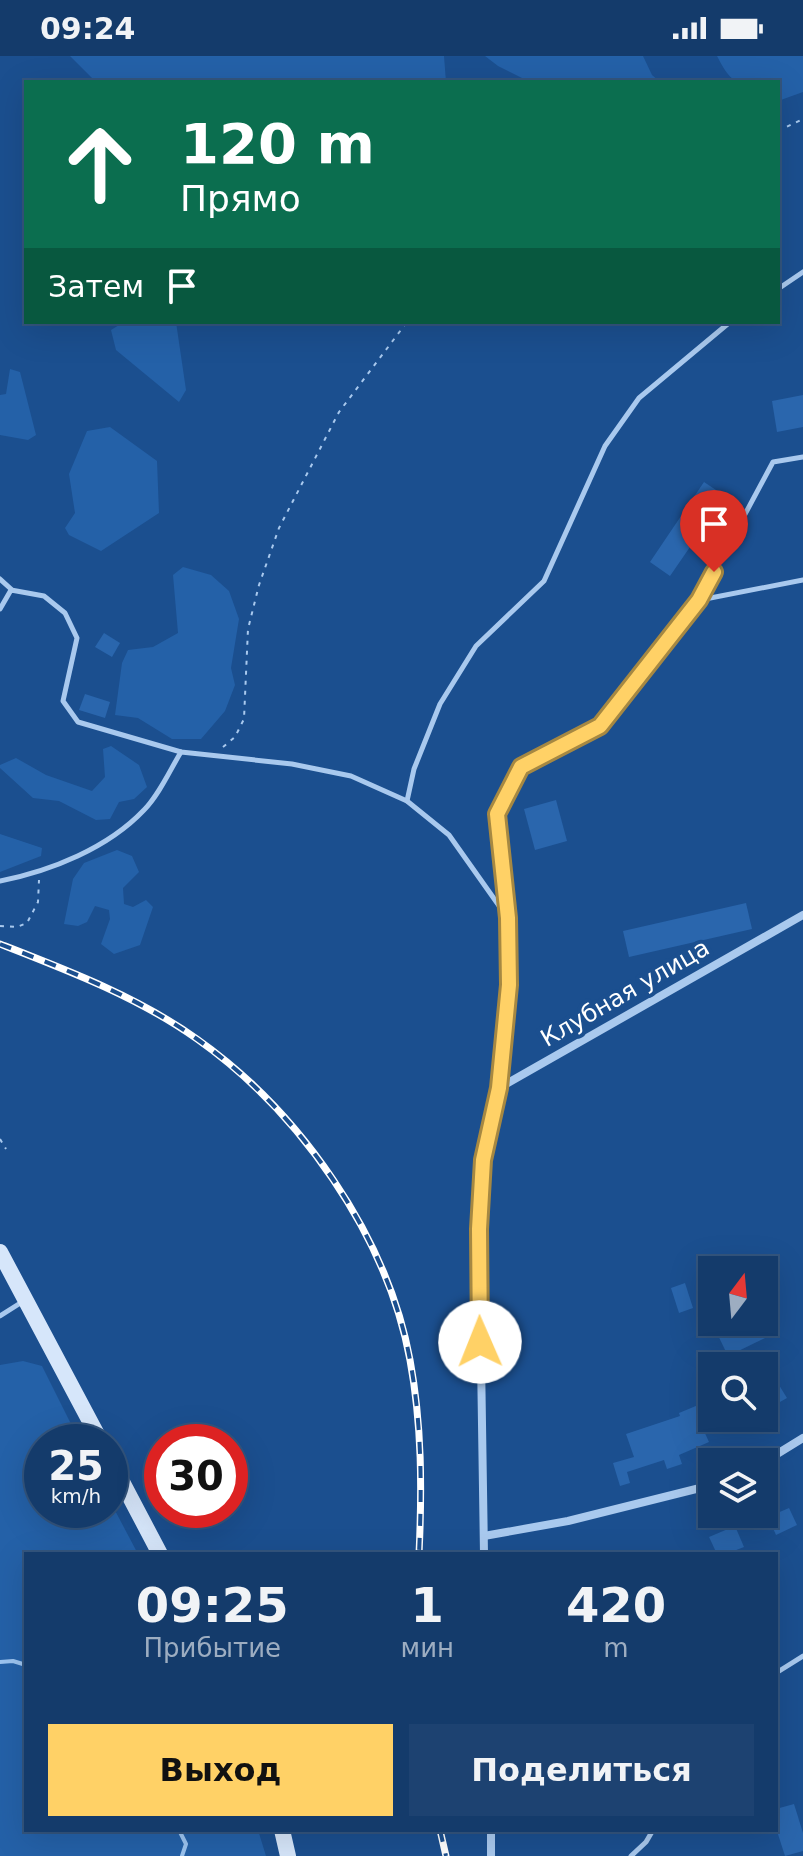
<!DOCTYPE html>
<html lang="ru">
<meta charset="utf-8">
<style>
body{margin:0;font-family:"DejaVu Sans",sans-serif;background:#1d4271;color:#f1f3f6;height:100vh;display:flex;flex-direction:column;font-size:30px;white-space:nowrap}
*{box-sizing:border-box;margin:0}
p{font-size:26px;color:#9dadc1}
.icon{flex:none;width:44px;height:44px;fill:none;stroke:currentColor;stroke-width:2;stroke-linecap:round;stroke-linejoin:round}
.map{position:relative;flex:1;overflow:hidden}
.panel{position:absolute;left:24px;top:1496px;width:754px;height:280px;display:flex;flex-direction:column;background:#143b6b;border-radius:0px;box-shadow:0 8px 32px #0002,0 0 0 2px #33557e}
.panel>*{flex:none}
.top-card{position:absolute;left:24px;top:24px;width:756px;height:244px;border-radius:0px;box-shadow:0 8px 32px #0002,0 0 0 2px #33557e;background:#0b6e4f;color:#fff;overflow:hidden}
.needle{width:52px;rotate:16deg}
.fabs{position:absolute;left:698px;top:1200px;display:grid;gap:16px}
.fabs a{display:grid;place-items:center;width:80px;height:80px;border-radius:0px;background:#143b6b;box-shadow:0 8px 32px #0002,0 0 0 2px #33557e;font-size:40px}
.speed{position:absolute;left:24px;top:1368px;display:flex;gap:16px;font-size:40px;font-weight:700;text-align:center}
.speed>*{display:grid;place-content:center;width:104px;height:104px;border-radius:50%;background:#143b6b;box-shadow:0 8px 32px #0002,0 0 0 2px #33557e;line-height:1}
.speed small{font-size:20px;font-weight:400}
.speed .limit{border:12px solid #d22;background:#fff;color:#111}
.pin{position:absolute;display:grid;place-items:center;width:68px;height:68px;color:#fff;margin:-82px -34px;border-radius:50% 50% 50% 0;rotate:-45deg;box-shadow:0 0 8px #0007}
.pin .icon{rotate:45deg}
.me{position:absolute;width:88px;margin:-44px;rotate:359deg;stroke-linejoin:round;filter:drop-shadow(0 0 6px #0008)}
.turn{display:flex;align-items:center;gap:28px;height:168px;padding:0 24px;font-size:36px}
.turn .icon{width:104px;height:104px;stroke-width:2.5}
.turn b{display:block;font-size:56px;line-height:68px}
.then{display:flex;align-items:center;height:76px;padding:0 24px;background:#0003;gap:16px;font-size:30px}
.eta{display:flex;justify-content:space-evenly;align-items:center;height:136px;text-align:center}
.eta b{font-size:48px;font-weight:700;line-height:56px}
.primary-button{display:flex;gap:16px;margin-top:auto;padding:16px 24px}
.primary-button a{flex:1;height:92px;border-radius:0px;background:#ffd166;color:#111;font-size:32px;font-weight:700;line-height:92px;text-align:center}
.primary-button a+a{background:#1d4271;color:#f1f3f6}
.status{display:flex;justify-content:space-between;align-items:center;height:56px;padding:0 40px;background:#143b6b;direction:ltr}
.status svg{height:22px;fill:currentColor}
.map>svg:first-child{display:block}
</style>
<div class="status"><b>09:24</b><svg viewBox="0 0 49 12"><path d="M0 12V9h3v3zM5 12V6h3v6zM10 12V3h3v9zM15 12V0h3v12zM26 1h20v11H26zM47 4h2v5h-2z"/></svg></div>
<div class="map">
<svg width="803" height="1800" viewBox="0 0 803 1800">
<rect width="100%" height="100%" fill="#1b4f8f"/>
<g fill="#2461a8">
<polygon points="70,0 444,0 446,26 96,26"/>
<polygon points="485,0 643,0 652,19 660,26 530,26 498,10"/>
<path d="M 717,0 L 803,0 L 803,36 L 778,45 L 778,26 C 741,26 735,36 717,0 Z"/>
<polygon points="124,266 176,266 186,334 179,346 116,294 111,274"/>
<polygon points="10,313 20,316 36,379 28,384 0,379 0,339 6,338"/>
<polygon points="110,371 157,405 159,457 101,495 69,479 65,472 75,457 69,418 87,375"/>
<polygon points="183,511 211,519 229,535 239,563 231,612 235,629 225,655 201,683 172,683 138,662 115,659 122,607 128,594 153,591 178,577 173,519"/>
<polygon points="111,690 139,709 147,731 134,743 119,746 110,763 96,764 59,745 33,742 0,712 0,709 16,702 46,719 92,735 105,721 103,693"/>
<polygon points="0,778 42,792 41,800 0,816"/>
<polygon points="117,794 132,800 139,816 123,832 124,848 133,851 146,844 153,851 140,889 114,898 101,888 110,863 109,854 95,850 87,866 78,870 64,868 73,823 84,807"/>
<polygon points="23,1305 42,1310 80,1386 42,1386 42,1454 110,1454 110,1445 138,1498 26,1498 26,1774 258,1774 266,1800 0,1800 0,1309"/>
</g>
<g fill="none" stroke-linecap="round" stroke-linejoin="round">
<g stroke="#9cc4f0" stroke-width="4">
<polyline points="0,1606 13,1605 26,1609"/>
<polyline points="179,1774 186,1788 182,1800"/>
</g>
</g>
<g fill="#2a66ad">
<polygon points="803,339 803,371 777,376 772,345"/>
<polygon points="704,426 728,442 694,493 690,491 670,520 650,506"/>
<polygon points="104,577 120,587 112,601 95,591"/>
<polygon points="85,638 110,646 105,662 79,654"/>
<polygon points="556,744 567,785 535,794 524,753"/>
<polygon points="746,847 752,873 629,901 623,875"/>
<polygon points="685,1227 693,1252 679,1257 671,1232"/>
<polygon points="724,1266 757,1266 765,1282 728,1300 714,1271"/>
<polygon points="774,1321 787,1342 771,1351 764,1339 764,1327"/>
<polygon points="703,1347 713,1369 703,1373 709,1386 679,1399 682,1408 667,1413 664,1404 627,1416 630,1427 620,1430 613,1407 634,1401 626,1378 680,1360 679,1357"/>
<polygon points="789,1452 797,1469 776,1479 768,1461"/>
<polygon points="735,1470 744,1491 726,1498 717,1498 709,1481"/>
<polygon points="794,1748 803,1777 803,1795 785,1800 776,1772 776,1753"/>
</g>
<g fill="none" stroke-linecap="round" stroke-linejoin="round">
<g stroke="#a9c9ee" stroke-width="2" stroke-dasharray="4 6" stroke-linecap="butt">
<polyline points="778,75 803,63"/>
<polyline points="223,691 235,681 244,663 248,573 259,529 279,472 339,356 407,266"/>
<polyline points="0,870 17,871 27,867 38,846 39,824"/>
<polyline points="0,1083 6,1093"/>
</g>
<g stroke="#a9c9ee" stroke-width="5">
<polyline points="778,233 803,216"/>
<polyline points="0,523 11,533"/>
<polyline points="700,544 803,524"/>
<polyline points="0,553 11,534 44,540 65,557 77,582 63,645 78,666 181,696 292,708 351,720 407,745 449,779 507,861"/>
<polyline points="407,745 414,713 440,648 476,590 544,525 605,390 639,342 730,266"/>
<path d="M 0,825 C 51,815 108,792 144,754 C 159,739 170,714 181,696"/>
<polyline points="499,1031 509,929 508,862 497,758 521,711 600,670 699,544 773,406 803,401"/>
<polyline points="0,1260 22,1246"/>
<polyline points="776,1617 803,1600"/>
<polyline points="631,1800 646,1786 653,1774"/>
</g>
<g stroke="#a9c9ee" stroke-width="8">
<polyline points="764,1406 803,1382"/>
<polyline points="484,1480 568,1465 712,1429"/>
<polyline points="484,1498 479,1173 483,1104 499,1032 803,859"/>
<polyline points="491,1774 491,1800"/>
</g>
<g stroke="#d6e6fa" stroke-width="16">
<polyline points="0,1196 101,1386"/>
<polyline points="110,1403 160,1498"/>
<polyline points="282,1774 288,1800"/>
</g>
<g stroke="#fff" stroke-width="7">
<g id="rail">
<path d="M 0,888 C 67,914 138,941 197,983 C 299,1055 387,1179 410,1304 C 422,1369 422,1433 419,1498"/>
<polyline points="440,1774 446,1800"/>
</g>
</g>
<use href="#rail" stroke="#1b4f8f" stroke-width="4" stroke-dasharray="12" stroke-linecap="butt"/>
</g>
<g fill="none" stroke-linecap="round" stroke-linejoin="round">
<g stroke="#a68842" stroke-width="20">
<polyline id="route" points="480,1286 479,1173 483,1104 499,1032 509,929 508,862 497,758 521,711 600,670 699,544 714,516"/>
</g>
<use href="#route" stroke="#ffd166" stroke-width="14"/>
</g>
<g text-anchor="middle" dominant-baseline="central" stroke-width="8" stroke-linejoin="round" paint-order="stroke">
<g font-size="24" fill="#fff" stroke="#1b4f8f">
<text transform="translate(625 937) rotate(-30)">Клубная улица</text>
</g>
</g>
</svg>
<div class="fabs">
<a><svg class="needle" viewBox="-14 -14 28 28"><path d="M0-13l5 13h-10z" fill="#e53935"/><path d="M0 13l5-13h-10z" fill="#9dadc1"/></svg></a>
<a><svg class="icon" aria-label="search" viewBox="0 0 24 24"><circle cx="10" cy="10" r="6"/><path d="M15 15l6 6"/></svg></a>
<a><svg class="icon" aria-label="layers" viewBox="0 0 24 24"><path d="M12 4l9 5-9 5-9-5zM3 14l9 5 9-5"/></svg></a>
</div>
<div class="speed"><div>25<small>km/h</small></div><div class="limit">30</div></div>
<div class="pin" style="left:714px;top:516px;background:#d93025"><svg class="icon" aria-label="arrive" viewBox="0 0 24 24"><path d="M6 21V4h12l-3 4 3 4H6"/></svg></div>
<svg class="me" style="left:480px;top:1286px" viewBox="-20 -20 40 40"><circle r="19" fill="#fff"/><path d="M0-13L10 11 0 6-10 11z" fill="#ffd166"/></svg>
<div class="top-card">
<div class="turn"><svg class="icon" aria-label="ahead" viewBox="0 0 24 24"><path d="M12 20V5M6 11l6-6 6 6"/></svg><div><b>120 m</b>Прямо</div></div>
<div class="then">Затем<svg class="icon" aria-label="arrive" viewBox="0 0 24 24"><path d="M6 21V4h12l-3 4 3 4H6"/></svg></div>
</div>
<section class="panel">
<div class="eta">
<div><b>09:25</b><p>Прибытие</p></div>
<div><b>1</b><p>мин</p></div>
<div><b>420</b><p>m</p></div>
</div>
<div class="primary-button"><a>Выход</a><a>Поделиться</a></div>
</section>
</div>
